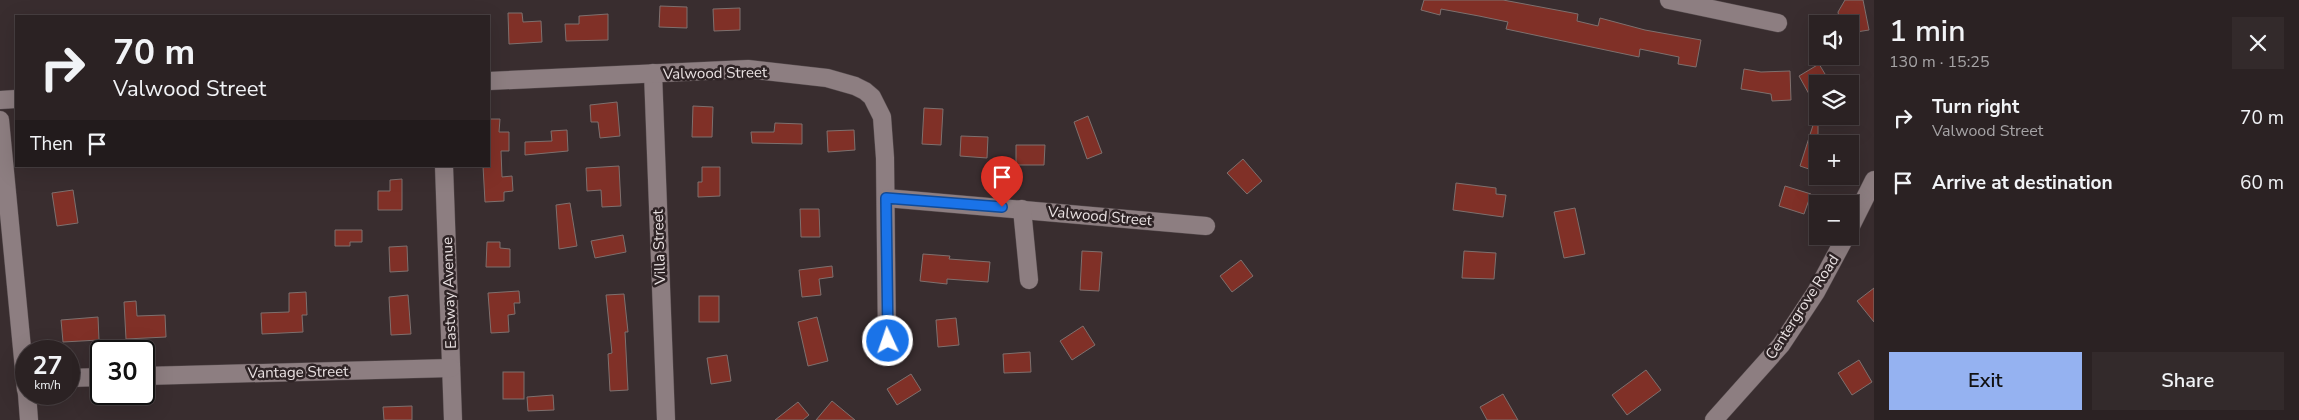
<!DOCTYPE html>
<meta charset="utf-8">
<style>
body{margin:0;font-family:"Nunito Sans",sans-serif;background:#332a2b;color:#f1f3f6;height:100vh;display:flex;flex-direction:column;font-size:19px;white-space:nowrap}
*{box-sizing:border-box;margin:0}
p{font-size:16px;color:#a6a4a6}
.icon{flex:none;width:28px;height:28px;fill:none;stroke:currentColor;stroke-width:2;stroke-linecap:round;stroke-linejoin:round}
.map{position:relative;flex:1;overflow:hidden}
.panel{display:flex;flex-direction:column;background:#2b2223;width:425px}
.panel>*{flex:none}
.hud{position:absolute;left:15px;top:15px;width:475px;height:152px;border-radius:0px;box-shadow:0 5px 20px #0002,0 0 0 1px #473f41;background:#2b2223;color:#f1f3f6;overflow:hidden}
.controls{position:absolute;left:1809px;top:15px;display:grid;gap:10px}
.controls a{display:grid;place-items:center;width:50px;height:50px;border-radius:0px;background:#2b2223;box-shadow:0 5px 20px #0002,0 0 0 1px #473f41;font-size:25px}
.speed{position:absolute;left:15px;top:340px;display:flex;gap:10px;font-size:25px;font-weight:700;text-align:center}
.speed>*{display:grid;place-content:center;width:65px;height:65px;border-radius:50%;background:#2b2223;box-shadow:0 5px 20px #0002,0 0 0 1px #473f41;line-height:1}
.speed small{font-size:12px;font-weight:400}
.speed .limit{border:2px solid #111;border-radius:8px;background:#fff;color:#111}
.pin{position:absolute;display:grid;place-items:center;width:42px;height:42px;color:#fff;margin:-51px -21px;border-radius:50% 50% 50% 0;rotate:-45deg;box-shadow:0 0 5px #0007}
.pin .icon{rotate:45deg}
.me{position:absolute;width:55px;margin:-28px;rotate:357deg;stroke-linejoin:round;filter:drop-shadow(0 0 4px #0008)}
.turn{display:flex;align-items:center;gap:18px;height:105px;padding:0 15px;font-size:22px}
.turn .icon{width:65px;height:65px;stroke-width:2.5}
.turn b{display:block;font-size:35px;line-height:42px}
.then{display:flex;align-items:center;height:48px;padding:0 15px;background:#0003;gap:10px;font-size:19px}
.round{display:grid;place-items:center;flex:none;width:52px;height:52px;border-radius:0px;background:#332a2b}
.head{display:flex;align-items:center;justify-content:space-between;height:85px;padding:0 15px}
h1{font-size:30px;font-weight:600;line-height:38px}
.button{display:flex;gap:10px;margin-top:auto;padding:10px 15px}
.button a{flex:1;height:58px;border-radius:0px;background:#95b2f1;color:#111;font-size:20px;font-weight:600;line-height:58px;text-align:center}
.button a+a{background:#332a2b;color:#f1f3f6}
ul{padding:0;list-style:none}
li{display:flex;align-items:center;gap:15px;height:65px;padding:0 15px}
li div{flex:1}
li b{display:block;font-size:19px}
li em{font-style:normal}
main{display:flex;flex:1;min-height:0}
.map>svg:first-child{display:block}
</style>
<main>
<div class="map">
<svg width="1874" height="420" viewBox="0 0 1874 420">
<rect width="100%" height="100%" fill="#392d2f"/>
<g fill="#803027" stroke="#7e706e">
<polygon points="1424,0 1503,0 1578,14 1577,21 1598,26 1600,18 1645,30 1701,40 1696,67 1678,64 1679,57 1640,49 1639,57 1506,29 1508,22 1479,16 1441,9 1440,15 1421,10"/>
<polygon points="1845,0 1863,0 1869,30 1850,33 1850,24 1840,24 1838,12"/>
<polygon points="660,6 687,7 687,28 659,27"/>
<polygon points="740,8 740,30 714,31 713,9"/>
<polygon points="508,13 522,13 523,22 541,21 542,42 509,44"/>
<polygon points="608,14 608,40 566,41 565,24 579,24 579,16"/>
<polygon points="1819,64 1831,84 1818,84 1818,89 1809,94 1799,76"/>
<polygon points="1744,69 1761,72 1790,71 1791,100 1772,101 1771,94 1741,89"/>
<polygon points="617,102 620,136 600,138 598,122 591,122 590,105"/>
<polygon points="693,106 713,107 712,137 692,137"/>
<polygon points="924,108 943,109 941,145 922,144"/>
<polygon points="1088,116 1102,153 1087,159 1074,122"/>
<polygon points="489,119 500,119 499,132 509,132 509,151 501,151 502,177 512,176 513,191 504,192 504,201 485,202 483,166 489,166"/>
<polygon points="1815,119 1818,119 1818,172 1800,166"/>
<polygon points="775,123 802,124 802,144 752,143 751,132 774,132"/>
<polygon points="567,130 568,151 525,155 525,142 552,141 551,131"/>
<polygon points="854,130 855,150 828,152 827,131"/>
<polygon points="961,136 988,137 987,158 960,156"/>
<polygon points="1016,145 1045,145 1044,165 1016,165"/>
<polygon points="1243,159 1262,181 1247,194 1227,173"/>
<polygon points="619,166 621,206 602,207 601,190 587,191 586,168"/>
<polygon points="702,167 720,167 720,196 698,197 698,182 702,182"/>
<polygon points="402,179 402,210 378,210 378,191 390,191 390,180"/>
<polygon points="1456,183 1496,188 1496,194 1506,195 1503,217 1453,210"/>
<polygon points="1785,186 1811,194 1804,214 1779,206"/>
<polygon points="73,190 78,223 57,226 52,193"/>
<polygon points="570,203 577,246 559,249 556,205"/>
<polygon points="1575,208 1585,254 1564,258 1554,212"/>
<polygon points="800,209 819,209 820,237 801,237"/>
<polygon points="335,230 362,230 362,242 350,242 350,246 335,246"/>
<polygon points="623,235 626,252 595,258 591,241"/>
<polygon points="487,242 500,242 500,248 510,249 510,267 486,267"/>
<polygon points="407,246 408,271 390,272 389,247"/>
<polygon points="1082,251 1102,252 1099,291 1080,290"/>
<polygon points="1464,251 1496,253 1494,279 1462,278"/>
<polygon points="923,254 950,256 949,259 990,262 988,282 947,279 947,284 920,281"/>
<polygon points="1241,260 1253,276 1232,292 1220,276"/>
<polygon points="832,266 833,277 819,279 821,295 802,297 799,270"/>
<polygon points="1874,288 1874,322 1857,301"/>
<polygon points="519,291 520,303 514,303 515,314 508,315 509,332 491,333 488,293"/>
<polygon points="306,292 307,315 302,315 303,332 262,334 261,313 289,312 289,293"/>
<polygon points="624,294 628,332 625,332 628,390 610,391 608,354 612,353 606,295"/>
<polygon points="408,295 411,334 391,335 389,297"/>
<rect x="699" y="296" width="20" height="26"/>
<polygon points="136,301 137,316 165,315 166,337 126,339 124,302"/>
<polygon points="98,317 99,340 63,342 61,320"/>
<polygon points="817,317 828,361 808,366 798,322"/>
<polygon points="956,318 959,345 938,347 936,320"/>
<polygon points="1083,326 1095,345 1072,360 1060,341"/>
<polygon points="1030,352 1031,372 1004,373 1003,354"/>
<polygon points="727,355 731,381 711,384 707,358"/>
<polygon points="1859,360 1872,382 1852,395 1838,373"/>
<polygon points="1646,370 1661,390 1627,415 1612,395"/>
<rect x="503" y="372" width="21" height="27"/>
<polygon points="911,374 921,390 897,405 887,389"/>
<polygon points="1503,394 1518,420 1487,420 1480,407"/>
<polygon points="553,395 554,410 528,411 527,397"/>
<polygon points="832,401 855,420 816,420"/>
<polygon points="798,402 809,415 803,420 775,420"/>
<polygon points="412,406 412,420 384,420 383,407"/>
</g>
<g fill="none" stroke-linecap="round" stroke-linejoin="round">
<g stroke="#544a4c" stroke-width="19">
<g id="minor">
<polyline points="1669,0 1778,23"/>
<polyline points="653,73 666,420"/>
<polyline points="489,81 748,69 827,78 855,86 865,91 872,97 882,117 885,158 887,341"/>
<polyline points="0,100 16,99"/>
<polyline points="0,120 26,390"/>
<polyline points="444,166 453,420"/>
<polyline points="886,198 1206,226"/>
<polyline points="1022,209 1029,280"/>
<polyline points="1850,228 1874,180"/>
<polyline points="144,376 451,368"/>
<polyline points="69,378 101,377"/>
<polyline points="27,394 29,420"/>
<polyline points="1714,420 1781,345 1816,292 1846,236"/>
</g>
</g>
<use href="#minor" stroke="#8d7e81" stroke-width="18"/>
</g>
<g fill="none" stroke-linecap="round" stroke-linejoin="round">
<g stroke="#114b97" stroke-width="12">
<polyline id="route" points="888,341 886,198 1002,207"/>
</g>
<use href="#route" stroke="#1a73e8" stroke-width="9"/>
</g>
<g text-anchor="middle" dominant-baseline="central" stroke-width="5" stroke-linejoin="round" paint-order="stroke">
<g font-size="15" fill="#e9e1e2" stroke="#2e2325">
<text transform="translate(715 73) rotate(-1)">Valwood Street</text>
<text transform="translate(1100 216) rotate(5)">Valwood Street</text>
<text transform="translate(659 247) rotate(-92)">Villa Street</text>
<text transform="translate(449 293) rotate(-92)">Eastway Avenue</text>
<text transform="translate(1802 307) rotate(-57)">Centergrove Road</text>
<text transform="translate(298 372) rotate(-1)">Vantage Street</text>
</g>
</g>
</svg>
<div class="controls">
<a><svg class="icon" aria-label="sound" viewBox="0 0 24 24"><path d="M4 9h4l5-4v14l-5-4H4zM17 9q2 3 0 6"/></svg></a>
<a><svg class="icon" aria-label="layers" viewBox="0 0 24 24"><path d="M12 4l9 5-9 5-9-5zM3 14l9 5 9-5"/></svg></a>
<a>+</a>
<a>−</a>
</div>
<div class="speed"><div>27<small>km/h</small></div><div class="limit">30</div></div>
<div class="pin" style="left:1002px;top:207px;background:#d93025"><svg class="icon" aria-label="arrive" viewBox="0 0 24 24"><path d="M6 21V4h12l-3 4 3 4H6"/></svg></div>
<svg class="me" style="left:888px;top:341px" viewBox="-20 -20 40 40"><circle r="17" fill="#1a73e8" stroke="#fff" stroke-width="3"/><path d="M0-11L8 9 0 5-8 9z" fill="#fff"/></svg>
<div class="hud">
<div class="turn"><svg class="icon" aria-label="right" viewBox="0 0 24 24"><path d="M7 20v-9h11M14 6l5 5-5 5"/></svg><div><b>70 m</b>Valwood Street</div></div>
<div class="then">Then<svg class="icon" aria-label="arrive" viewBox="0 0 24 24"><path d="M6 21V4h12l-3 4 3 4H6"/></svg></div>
</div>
</div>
<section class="panel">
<div class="head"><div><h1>1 min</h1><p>130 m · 15:25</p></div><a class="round"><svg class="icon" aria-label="close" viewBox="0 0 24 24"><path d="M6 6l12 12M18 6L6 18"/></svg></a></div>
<ul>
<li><svg class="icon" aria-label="right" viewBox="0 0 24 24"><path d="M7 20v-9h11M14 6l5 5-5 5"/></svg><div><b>Turn right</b><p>Valwood Street</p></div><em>70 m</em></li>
<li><svg class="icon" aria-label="arrive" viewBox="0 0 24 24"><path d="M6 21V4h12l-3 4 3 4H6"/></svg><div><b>Arrive at destination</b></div><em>60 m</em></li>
</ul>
<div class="button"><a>Exit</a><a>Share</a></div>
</section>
</main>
